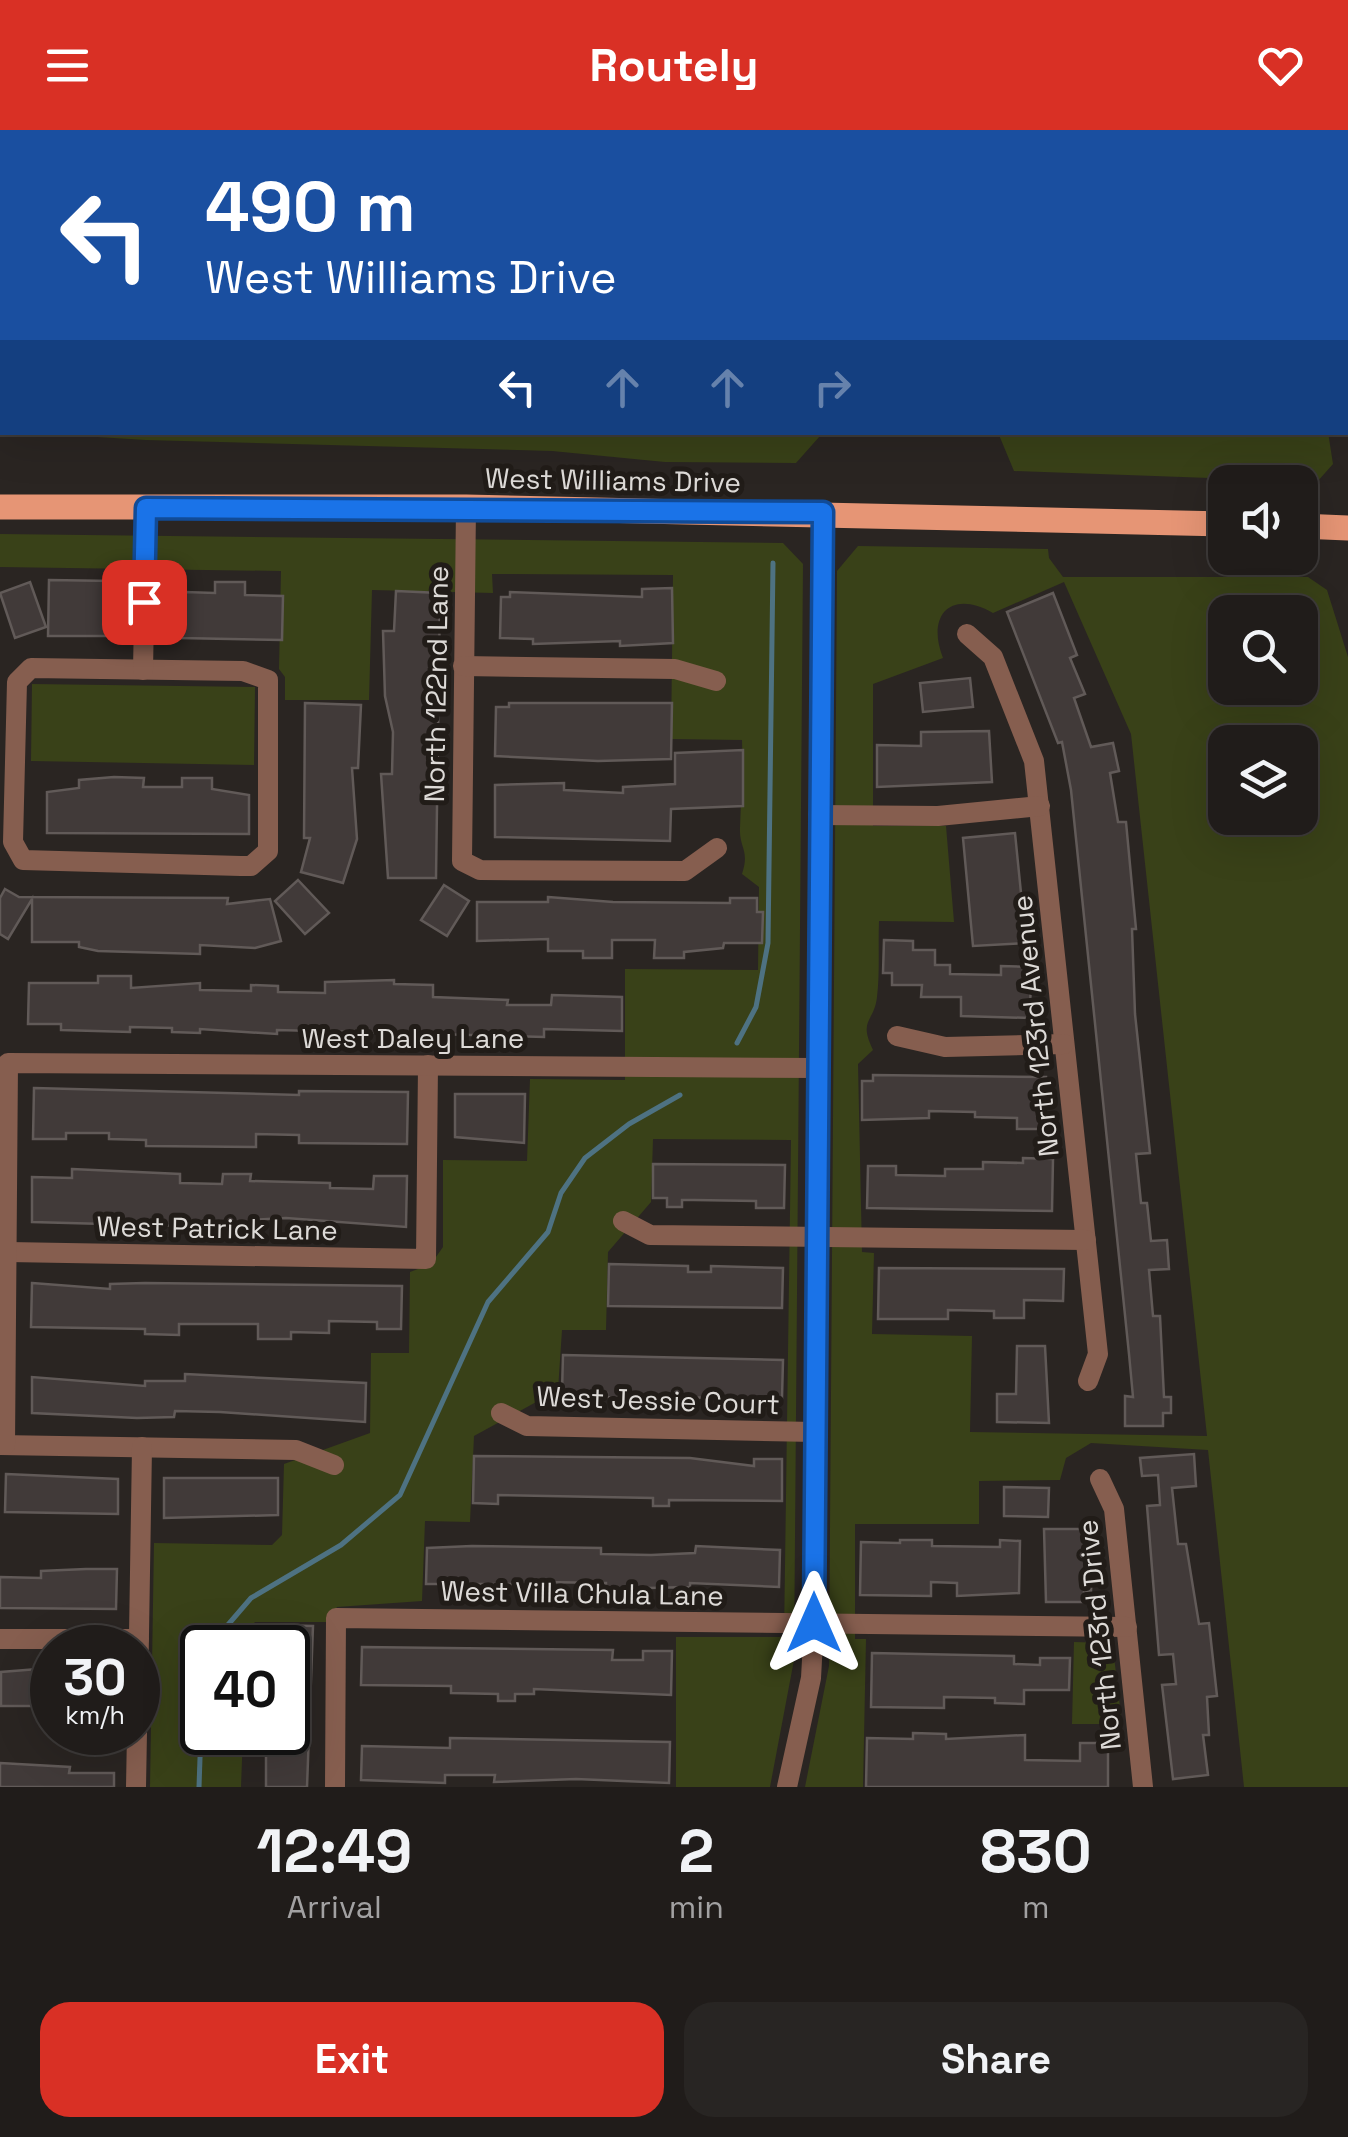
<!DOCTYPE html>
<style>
body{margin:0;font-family:"Space Grotesk",sans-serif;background:#282523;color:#f1f3f6;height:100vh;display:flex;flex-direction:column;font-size:38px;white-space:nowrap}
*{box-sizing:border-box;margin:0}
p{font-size:32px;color:#a2a1a2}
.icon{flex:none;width:55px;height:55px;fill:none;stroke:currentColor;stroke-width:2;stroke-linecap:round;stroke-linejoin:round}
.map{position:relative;height:1657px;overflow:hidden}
.drawer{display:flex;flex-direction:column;background:#201c1a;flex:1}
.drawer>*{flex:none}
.top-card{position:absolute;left:0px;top:0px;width:1350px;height:305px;box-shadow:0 10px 40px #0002,0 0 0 2px #3d3a39;background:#1a4fa0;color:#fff;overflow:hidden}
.fabs{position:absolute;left:1208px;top:335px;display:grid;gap:20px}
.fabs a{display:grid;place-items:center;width:110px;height:110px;border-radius:20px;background:#201c1a;box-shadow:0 10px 40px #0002,0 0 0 2px #3d3a39;font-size:50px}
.speed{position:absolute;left:30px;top:1495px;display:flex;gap:20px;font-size:50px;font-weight:700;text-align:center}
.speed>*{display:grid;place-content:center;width:130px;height:130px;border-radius:50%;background:#201c1a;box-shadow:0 10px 40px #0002,0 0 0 2px #3d3a39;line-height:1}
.speed small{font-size:25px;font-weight:400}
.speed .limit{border:5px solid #111;border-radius:15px;background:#fff;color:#111}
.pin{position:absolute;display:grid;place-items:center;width:85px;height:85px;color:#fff;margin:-42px;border-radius:20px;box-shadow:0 5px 15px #0006}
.me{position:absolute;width:110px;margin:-55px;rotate:0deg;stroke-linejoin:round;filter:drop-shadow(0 0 8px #0008)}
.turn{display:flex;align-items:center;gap:35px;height:210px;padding:0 40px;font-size:45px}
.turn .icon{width:130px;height:130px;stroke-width:2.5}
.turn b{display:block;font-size:70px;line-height:85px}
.lanes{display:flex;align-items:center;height:95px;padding:0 40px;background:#0003;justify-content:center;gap:50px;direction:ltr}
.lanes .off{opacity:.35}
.eta{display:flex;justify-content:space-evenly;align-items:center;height:170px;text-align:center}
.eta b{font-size:60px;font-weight:700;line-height:70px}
.cta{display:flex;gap:20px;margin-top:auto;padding:20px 40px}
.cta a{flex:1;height:115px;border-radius:30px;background:#d93025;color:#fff;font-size:40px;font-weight:700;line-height:115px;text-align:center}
.cta a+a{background:#282523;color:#f1f3f6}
header{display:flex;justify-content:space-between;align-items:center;height:130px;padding:0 40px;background:#d93025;color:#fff;font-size:45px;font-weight:700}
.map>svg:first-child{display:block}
</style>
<header><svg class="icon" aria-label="menu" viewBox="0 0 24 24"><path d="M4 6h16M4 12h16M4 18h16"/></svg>Routely<svg class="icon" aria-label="heart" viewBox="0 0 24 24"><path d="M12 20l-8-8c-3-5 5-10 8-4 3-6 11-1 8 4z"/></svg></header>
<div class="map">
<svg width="1348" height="1657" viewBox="0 0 1348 1657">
<rect width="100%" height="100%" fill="#2a2522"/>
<g fill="#394118" fill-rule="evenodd">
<polygon points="0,0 1301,0 1302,2 2,2 2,300"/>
<polygon points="1328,302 1333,334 1317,352 1014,341 999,305 820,306 796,333 665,332 552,321 146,310 32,303"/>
<path d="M 0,404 L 783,413 L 803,434 L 794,1530 L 770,1657 L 676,1657 L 676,1507 L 784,1507 L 791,1010 L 653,1009 L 651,1072 L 608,1122 L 606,1200 L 562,1200 L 558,1260 L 474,1306 L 470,1392 L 425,1391 L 422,1471 L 337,1477 L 327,1492 L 255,1492 L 246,1502 L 245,1517 L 202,1518 L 202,1602 L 243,1603 L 241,1657 L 150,1657 L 154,1413 L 272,1415 L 282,1405 L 284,1334 L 370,1303 L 371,1223 L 409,1223 L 410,1142 L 431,1134 L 443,1117 L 443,1030 L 527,1031 L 530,949 L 625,950 L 625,839 L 758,840 L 759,757 L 742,744 C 750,720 739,718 740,698 C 741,669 743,640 742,610 L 671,609 L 673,445 L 492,444 L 493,463 L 372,460 L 369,570 L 285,570 L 285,547 L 279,539 L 281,441 L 0,437 Z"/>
<path d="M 858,416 L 1048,419 L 1049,428 L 1063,447 L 1308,447 L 1327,460 L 1348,527 L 1348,1657 L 1244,1657 L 1208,1320 L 1091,1313 L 1066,1328 L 1060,1350 L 979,1351 L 979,1394 L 855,1394 L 855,1509 L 866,1509 L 863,1657 L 805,1657 L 829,1536 L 837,441 ZM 1064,452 L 1131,604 L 1207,1306 L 970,1302 L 972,1206 L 872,1204 L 874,1123 L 862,1122 L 858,934 L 873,920 C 858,889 874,893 877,867 C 880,842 878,816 879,791 L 954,792 L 946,696 L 873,696 L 873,554 L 943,528 C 926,485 951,459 993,483 ZM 1225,482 L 1300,482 L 1300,558 L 1225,558 ZM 1225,612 L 1300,612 L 1300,688 L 1225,688 Z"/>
<polygon points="32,554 255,557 254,635 31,631"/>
<polygon points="1074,1512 1107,1513 1113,1518 1122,1594 1072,1594"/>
</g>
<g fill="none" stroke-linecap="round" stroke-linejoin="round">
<g stroke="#4e7282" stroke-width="5">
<polyline points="1311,0 1312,2"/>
<polyline points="1348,115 1348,117"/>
<polyline points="737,913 756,877 768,813 773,433"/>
<polyline points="208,1518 251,1468 341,1415 400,1365 488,1172 548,1102 561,1063 585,1028 629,994 680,965"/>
<polyline points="199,1657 202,1571"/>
</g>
</g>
<g fill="#413a39" stroke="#615a58" stroke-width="2.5">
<polygon points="49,450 114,451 115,506 48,506"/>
<polygon points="30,452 46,497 15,508 0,463"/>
<polygon points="215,452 245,452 245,465 283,466 282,510 180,508 185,462 215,463"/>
<polygon points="672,458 673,513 620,516 620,511 533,514 533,509 500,508 501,467 510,467 510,462 642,467 642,459"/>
<polygon points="396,461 440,463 436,748 388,748 381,644 392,644 393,602 385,566 383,501 394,501"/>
<polygon points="1053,463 1077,525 1070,528 1085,564 1074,568 1091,617 1113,613 1119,641 1110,643 1118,692 1126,692 1136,799 1132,799 1135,884 1150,1023 1136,1024 1141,1073 1147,1073 1151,1111 1167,1110 1169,1139 1149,1140 1153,1186 1160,1186 1164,1267 1171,1267 1171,1283 1163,1283 1163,1296 1125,1296 1125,1266 1133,1267 1129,1224 1071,660 1062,612 1058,613 1007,482"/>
<polygon points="970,548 973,577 923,582 920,553"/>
<polygon points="305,573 361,575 358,638 352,638 357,709 343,753 301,742 310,708 304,708"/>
<polygon points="509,573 672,573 671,629 598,631 495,626 496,577 509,577"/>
<polygon points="989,601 992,652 877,657 877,615 921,616 921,602"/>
<polygon points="743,620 743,676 671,679 670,711 495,707 495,655 564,653 564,660 623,663 623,657 675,654 675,623"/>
<polygon points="114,647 144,648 143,657 182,657 182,648 212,648 212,659 249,665 249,704 47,703 47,662 79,658 79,650"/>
<polygon points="1015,703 1026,813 973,816 963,708"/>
<polygon points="298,750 329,783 305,804 275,771"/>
<polygon points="444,755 469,771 447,806 421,790"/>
<polygon points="5,759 19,767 228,768 227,774 270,769 281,811 255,818 200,815 200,824 98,821 79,817 79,812 32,812 32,769 8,809 0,804 0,768"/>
<polygon points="548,767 613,772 730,773 730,768 757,768 757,782 763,782 762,813 724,813 723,818 684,822 684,828 654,828 655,810 612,810 612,828 583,828 583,821 548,821 548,809 477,811 477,772 548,772"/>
<polygon points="884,810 913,811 913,820 935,820 935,835 950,835 950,844 1001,845 1001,836 1031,837 1030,888 961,886 961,867 921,867 922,855 892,855 892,843 883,843"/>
<polygon points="98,846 131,846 131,858 200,853 200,860 251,861 251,855 278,856 278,862 325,863 325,852 394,850 394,854 433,855 433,867 508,870 507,875 551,875 552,865 622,867 622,901 544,899 544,907 277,900 277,904 200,899 200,903 172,902 172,898 130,897 130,902 61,900 61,894 28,894 29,853 98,853"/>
<polygon points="873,945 1046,947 1045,999 1017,999 1017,988 975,987 975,982 929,981 929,988 862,990 862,951 873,951"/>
<polygon points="34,958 299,965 299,961 408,962 407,1014 299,1013 299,1005 256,1004 256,1017 146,1016 146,1010 109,1009 109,1003 66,1003 66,1009 33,1009"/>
<polygon points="455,964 525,964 524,1013 455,1007"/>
<polygon points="1023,1028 1053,1029 1052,1081 867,1078 868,1036 896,1036 896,1045 945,1046 945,1039 983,1039 983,1032 1023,1033"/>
<polygon points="653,1034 785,1035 784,1078 756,1078 756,1071 694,1070 682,1070 682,1077 667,1077 667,1068 653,1068"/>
<polygon points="72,1039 180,1044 180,1053 222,1054 223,1044 251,1044 250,1051 330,1053 330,1058 373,1059 374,1046 407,1046 406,1097 286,1088 250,1090 250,1095 179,1089 179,1096 32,1092 32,1047 72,1048"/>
<polygon points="609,1134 688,1136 688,1142 711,1142 711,1136 783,1138 782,1178 608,1176"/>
<polygon points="879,1138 1064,1139 1063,1171 1024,1170 1024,1188 994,1188 994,1181 948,1180 948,1189 878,1189"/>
<polygon points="32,1153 110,1159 110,1154 145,1153 402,1156 401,1199 377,1199 377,1192 329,1191 329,1203 291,1202 291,1209 258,1209 258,1194 179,1194 179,1205 145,1204 145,1199 31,1197"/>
<polygon points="1017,1216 1045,1216 1049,1293 997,1292 997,1264 1016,1264"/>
<polygon points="563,1225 783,1230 782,1268 607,1267 607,1263 562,1262"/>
<polygon points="185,1244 366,1253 365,1292 220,1282 175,1281 174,1287 137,1288 32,1283 32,1247 145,1256 145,1251 185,1251"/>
<polygon points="1194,1324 1196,1356 1172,1358 1178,1414 1186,1414 1199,1494 1209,1493 1217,1566 1207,1567 1209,1605 1203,1605 1208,1645 1173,1649 1162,1555 1176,1554 1173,1524 1159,1525 1147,1376 1160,1375 1158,1345 1142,1346 1140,1328"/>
<polygon points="474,1326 690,1328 754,1336 754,1329 782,1329 782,1371 669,1370 669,1376 653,1376 653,1368 498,1365 498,1374 473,1373"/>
<polygon points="6,1344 118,1349 118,1384 5,1382"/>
<polygon points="164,1348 278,1348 278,1385 164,1388"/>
<polygon points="1004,1357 1049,1358 1048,1387 1004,1386"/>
<polygon points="1044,1399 1086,1399 1086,1443 1092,1443 1091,1461 1084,1461 1084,1472 1046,1472"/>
<polygon points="900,1410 932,1410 932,1416 1000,1417 1000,1410 1020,1411 1019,1463 957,1466 957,1453 931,1452 931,1466 860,1465 861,1412 900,1413"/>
<polygon points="472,1416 601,1418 601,1424 651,1425 695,1423 696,1416 780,1420 779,1457 690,1453 690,1457 606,1459 606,1453 543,1452 543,1460 526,1459 526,1454 426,1454 427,1418"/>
<polygon points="86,1439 117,1439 116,1479 0,1478 0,1447 41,1448 41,1441"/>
<polygon points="270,1495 313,1496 307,1657 266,1657 266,1602 288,1602 288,1518 269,1518"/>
<polygon points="362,1517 613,1520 612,1530 643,1530 643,1521 672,1521 671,1565 534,1559 534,1564 515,1564 515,1571 498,1571 498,1564 451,1563 451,1556 361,1555"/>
<polygon points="872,1523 1014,1526 1014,1534 1040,1535 1040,1528 1070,1528 1069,1560 1024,1560 1024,1574 995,1573 995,1568 944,1567 944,1578 871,1577"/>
<polygon points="38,1539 52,1539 52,1576 1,1576 1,1542"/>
<polygon points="913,1603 946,1604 946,1609 1025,1605 1025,1630 1080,1631 1080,1613 1108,1613 1108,1657 866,1657 867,1608 913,1609"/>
<polygon points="450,1608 670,1612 669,1653 576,1649 494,1652 495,1645 445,1645 445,1653 361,1650 362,1616 450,1618"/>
<polygon points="0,1633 70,1637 69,1643 114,1643 114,1657 0,1657"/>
</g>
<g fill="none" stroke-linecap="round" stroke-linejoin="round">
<g stroke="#865e4f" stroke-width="20">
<polyline points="466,377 462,731 480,740 685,741 717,718"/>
<polyline points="967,504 993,527 1034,631 1098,1224 1088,1251"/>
<polyline points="463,536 675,539 716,551"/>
<polygon points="31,538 243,541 268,550 268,721 251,736 241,736 23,730 13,712 17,552"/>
<polyline points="143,540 146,378"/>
<polyline points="818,685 938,686 1040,676"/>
<polyline points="897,906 945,917 1064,914"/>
<polyline points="623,1091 650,1105 1086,1110"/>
<polyline points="8,1122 426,1129 428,935"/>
<polyline points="501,1283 527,1296 815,1302"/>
<polyline points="0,1315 296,1320 334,1335"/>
<polyline points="5,1315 8,933 818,938"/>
<polyline points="1100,1349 1114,1379 1143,1657"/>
<polyline points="0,1509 139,1509"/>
<polyline points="138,1567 142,1317"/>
<polyline points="136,1657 137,1602"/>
<polyline points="335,1657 336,1488 1127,1497"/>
<polyline points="787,1657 811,1548 814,1493 823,382"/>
</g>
<g stroke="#e69575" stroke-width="25">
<polyline points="0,377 466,377 1225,394"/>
<polyline points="1300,396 1348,398"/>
</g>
</g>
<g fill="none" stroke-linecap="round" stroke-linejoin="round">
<g stroke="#114b97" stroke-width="25">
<polyline id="route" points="144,472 146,378 823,382 814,1493"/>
</g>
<use href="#route" stroke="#1a73e8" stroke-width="18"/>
</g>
<g text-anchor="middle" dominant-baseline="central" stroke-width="10" stroke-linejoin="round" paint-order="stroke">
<g font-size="28" fill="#dddad7" stroke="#211c18">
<text transform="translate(613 350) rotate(1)">West Williams Drive</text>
<text transform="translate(436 554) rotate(-89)">North 122nd Lane</text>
<text transform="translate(1035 896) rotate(-96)">North 123rd Avenue</text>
<text x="413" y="908">West Daley Lane</text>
<text transform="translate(217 1098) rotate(1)">West Patrick Lane</text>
<text transform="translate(658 1270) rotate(2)">West Jessie Court</text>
<text transform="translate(582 1463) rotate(1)">West Villa Chula Lane</text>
<text transform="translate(1099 1505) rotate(-96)">North 123rd Drive</text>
</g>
</g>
</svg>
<div class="fabs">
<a><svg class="icon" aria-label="sound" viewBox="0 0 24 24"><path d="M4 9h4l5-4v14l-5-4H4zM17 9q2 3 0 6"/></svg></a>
<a><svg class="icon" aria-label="search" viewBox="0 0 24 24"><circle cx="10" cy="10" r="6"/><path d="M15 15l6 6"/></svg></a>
<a><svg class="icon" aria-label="layers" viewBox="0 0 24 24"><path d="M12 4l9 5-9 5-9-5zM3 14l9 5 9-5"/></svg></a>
</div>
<div class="speed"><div>30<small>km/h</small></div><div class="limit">40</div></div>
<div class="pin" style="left:144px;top:472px;background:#d93025"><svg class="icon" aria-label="arrive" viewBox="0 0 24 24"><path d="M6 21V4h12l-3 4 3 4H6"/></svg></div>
<svg class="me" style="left:814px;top:1493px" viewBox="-20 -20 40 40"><path d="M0-17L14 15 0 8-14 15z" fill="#1a73e8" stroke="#fff" stroke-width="4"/></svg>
<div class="top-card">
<div class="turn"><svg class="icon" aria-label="left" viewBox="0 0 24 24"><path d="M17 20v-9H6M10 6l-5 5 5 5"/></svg><div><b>490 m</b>West Williams Drive</div></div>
<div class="lanes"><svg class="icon" aria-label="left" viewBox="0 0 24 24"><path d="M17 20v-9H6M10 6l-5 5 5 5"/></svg><svg class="icon off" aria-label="ahead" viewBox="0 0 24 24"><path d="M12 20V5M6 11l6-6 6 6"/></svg><svg class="icon off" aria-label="ahead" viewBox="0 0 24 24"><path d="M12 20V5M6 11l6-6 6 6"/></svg><svg class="icon off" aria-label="right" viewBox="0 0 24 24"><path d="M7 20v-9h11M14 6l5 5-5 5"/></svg></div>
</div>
</div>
<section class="drawer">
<div class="eta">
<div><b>12:49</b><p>Arrival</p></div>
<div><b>2</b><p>min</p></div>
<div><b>830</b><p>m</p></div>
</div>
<div class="cta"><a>Exit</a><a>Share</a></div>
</section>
